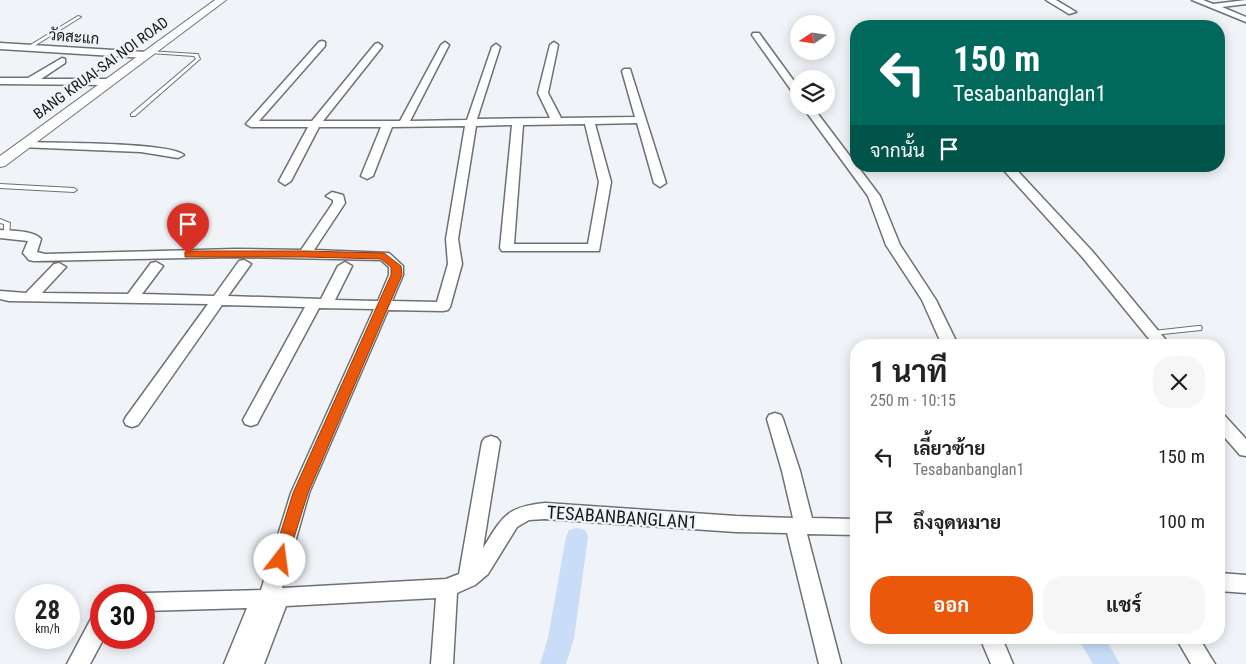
<!DOCTYPE html>
<html lang="th">
<meta charset="utf-8">
<style>
body{margin:0;font-family:"Roboto Condensed",Sarabun,sans-serif;background:#f6f6f6;color:#222;height:100vh;display:flex;flex-direction:column;font-size:19px;white-space:nowrap}
*{box-sizing:border-box;margin:0}
p{font-size:16px;color:#767676}
.icon{flex:none;width:28px;height:28px;fill:none;stroke:currentColor;stroke-width:2;stroke-linecap:round;stroke-linejoin:round}
.map{position:relative;flex:1;overflow:hidden}
.sheet{position:absolute;left:850px;top:339px;width:375px;height:305px;display:flex;flex-direction:column;background:#fff;border-radius:20px;box-shadow:0 2px 12px #0003}
.sheet>*{flex:none}
.hud{position:absolute;left:850px;top:20px;width:375px;height:152px;border-radius:20px;box-shadow:0 2px 12px #0003;background:#00695c;color:#fff;overflow:hidden}
.needle{width:32px;rotate:257deg}
.controls{position:absolute;left:790px;top:15px;display:grid;gap:10px}
.controls a{display:grid;place-items:center;width:45px;height:45px;border-radius:50%;background:#fff;box-shadow:0 2px 12px #0003;font-size:25px}
.speed{position:absolute;left:15px;top:584px;display:flex;gap:10px;font-size:25px;font-weight:700;text-align:center}
.speed>*{display:grid;place-content:center;width:65px;height:65px;border-radius:50%;background:#fff;box-shadow:0 2px 12px #0003;line-height:1}
.speed small{font-size:12px;font-weight:400}
.speed .limit{border:8px solid #d22;background:#fff;color:#111}
.pin{position:absolute;display:grid;place-items:center;width:42px;height:42px;color:#fff;margin:-51px -21px;border-radius:50% 50% 50% 0;rotate:-45deg;box-shadow:0 0 5px #0007}
.pin .icon{rotate:45deg}
.me{position:absolute;width:55px;margin:-28px;rotate:15deg;stroke-linejoin:round;filter:drop-shadow(0 0 4px #0008)}
.turn{display:flex;align-items:center;gap:18px;height:105px;padding:0 20px;font-size:22px}
.turn .icon{width:65px;height:65px;stroke-width:2.5}
.turn b{display:block;font-size:35px;line-height:42px}
.then{display:flex;align-items:center;height:48px;padding:0 20px;background:#0003;gap:10px;font-size:19px}
.round{display:grid;place-items:center;flex:none;width:52px;height:52px;border-radius:20px;background:#f6f6f6}
.summary{display:flex;align-items:center;justify-content:space-between;height:85px;padding:0 20px}
h1{font-size:30px;font-weight:700;line-height:38px}
.primary-button{display:flex;gap:10px;margin-top:auto;padding:10px 20px}
.primary-button a{flex:1;height:58px;border-radius:20px;background:#ea580c;color:#fff;font-size:20px;font-weight:700;line-height:58px;text-align:center}
.primary-button a+a{background:#f6f6f6;color:#222}
ul{padding:0;list-style:none}
li{display:flex;align-items:center;gap:15px;height:65px;padding:0 20px}
li div{flex:1}
li b{display:block;font-size:19px}
li em{font-style:normal}
.map>svg:first-child{display:block}
</style>
<div class="map">
<svg width="1246" height="664" viewBox="0 0 1246 664">
<rect width="100%" height="100%" fill="#f0f3f7"/>
<g fill="none" stroke-linecap="round" stroke-linejoin="round">
<g fill="#c9dcf8" fill-rule="evenodd">
<polygon points="577,528 585,530 588,537 574,638 566,664 540,664 548,638 566,537 569,530"/>
<polygon points="1078,638 1105,638 1120,664 1093,664"/>
</g>
<g stroke="#6e7174" stroke-width="2">
<g id="service">
<polygon points="78,16 81,17 31,48 27,47"/>
<polygon points="148,51 196,54 198,54 200,59 135,116 131,116 131,114 196,59 194,56 150,53 148,52"/>
<polygon points="0,184 74,188 77,190 74,192 0,188"/>
<polygon points="0,219 10,223 9,236 7,237 4,235 4,224 0,223"/>
<polygon points="1198,326 1201,326 1202,328 1201,330 1153,335 1149,333 1153,331"/>
</g>
</g>
<g stroke="#6e7174" stroke-width="3">
<g id="minor">
<polygon points="1046,0 1056,0 1076,12 1069,14"/>
<polygon points="1192,0 1203,0 1213,4 1246,0 1246,4 1222,7 1246,17 1246,22"/>
<polygon points="753,33 759,33 799,88 799,98 796,97 752,35"/>
<path d="M 322,41 L 325,42 L 325,46 L 259,121 L 312,121 L 375,44 L 378,43 L 382,46 L 381,48 L 323,121 L 400,121 L 441,45 L 445,42 L 449,45 L 410,121 L 467,120 L 492,47 L 496,44 L 500,47 L 477,119 L 550,118 L 538,93 L 550,45 L 554,42 L 558,45 L 548,93 L 561,118 L 635,117 L 622,71 L 624,69 L 630,69 L 666,183 L 660,187 L 654,183 L 637,123 L 595,124 L 611,182 L 599,251 L 502,251 L 500,248 L 512,125 L 476,126 L 458,239 L 462,264 L 450,307 L 448,310 L 443,311 L 388,310 L 309,493 L 282,588 L 446,579 L 459,574 L 482,442 L 485,438 L 491,436 L 497,438 L 500,442 L 483,548 C 503,516 506,507 545,503 L 736,516 L 793,518 L 782,471 L 767,419 L 769,415 L 775,413 L 781,415 L 783,419 L 800,471 L 812,518 L 856,519 L 856,535 L 807,534 L 841,664 L 819,664 L 787,533 L 736,532 L 545,519 L 529,520 L 517,527 L 488,574 L 475,585 L 457,593 L 453,664 L 431,664 L 436,598 L 286,606 L 264,664 L 224,664 L 247,608 L 144,611 L 144,595 L 138,595 L 144,593 L 261,590 L 291,493 L 374,309 L 319,308 L 259,420 L 257,424 L 251,426 L 245,424 L 243,420 L 305,307 L 222,305 L 138,425 L 132,427 L 126,425 L 124,421 L 126,417 L 208,304 L 9,301 L 0,299 L 0,291 L 26,293 L 54,264 L 59,263 L 66,267 L 42,293 L 128,294 L 151,263 L 156,262 L 163,266 L 142,294 L 214,296 L 239,261 L 244,260 L 251,264 L 228,296 L 321,299 L 338,266 L 345,262 L 352,266 L 335,300 L 378,301 L 389,275 L 389,267 L 381,260 L 236,257 L 34,261 L 29,260 L 23,253 L 28,241 L 0,238 L 0,230 C 12,231 33,230 41,239 L 37,252 L 45,254 L 236,249 L 301,250 L 333,203 L 333,200 L 326,196 L 332,192 L 343,195 L 345,203 L 314,250 L 389,253 L 403,266 L 403,275 L 392,301 L 437,302 L 448,264 L 446,239 L 465,126 L 392,127 L 373,176 L 367,179 L 361,176 L 381,127 L 319,127 L 291,181 L 285,185 L 279,181 L 308,127 L 251,127 L 246,124 L 319,42 ZM 585,124 L 599,182 L 588,244 L 514,244 L 523,125 Z"/>
<polygon points="0,43 146,52 150,55 146,58 0,49"/>
<polygon points="62,58 65,59 65,63 41,79 109,79 114,82 109,85 0,84 0,78 28,78"/>
<polygon points="802,106 812,106 880,196 900,245 936,300 958,345 942,345 922,300 886,245 868,196"/>
<path d="M 24,142 C 49,143 170,142 184,155 L 178,158 L 141,152 L 20,147 L 19,145 L 20,143 Z"/>
<polygon points="1000,166 1013,166 1093,252 1170,345 1154,345 1083,258"/>
<polygon points="1219,414 1225,416 1246,439 1246,456 1240,455 1219,431"/>
<polygon points="1219,573 1246,575 1246,593 1219,591"/>
<polygon points="101,612 101,638 104,638 90,664 67,664 93,615"/>
<polygon points="980,638 1002,638 1013,664 991,664"/>
<polygon points="1176,638 1199,638 1215,664 1191,664"/>
</g>
</g>
<g stroke="#6e7174" stroke-width="2">
<polygon id="tertiary" points="215,0 226,0 5,166 0,167 0,156"/>
</g>
<use href="#service" fill="#fff" fill-rule="evenodd"/>
<use href="#minor" fill="#fff" fill-rule="evenodd"/>
<use href="#tertiary" fill="#fff" fill-rule="evenodd"/>
</g>
<polygon fill="#ea580c" stroke="#983908" points="188,251 305,251 384,253 401,266 402,275 308,493 287,560 285,565 280,567 274,565 272,560 293,493 391,275 391,267 381,259 305,257 185,257 185,252"/>
<g text-anchor="middle" dominant-baseline="central" stroke-width="4.5" stroke-linejoin="round" paint-order="stroke">
<g font-size="15" fill="#18191a" stroke="#f0f3f7">
<text transform="translate(74 37) rotate(5)">วัดสะแก</text>
<text transform="translate(101 68) rotate(-36)">BANG KRUAI-SAI NOI ROAD</text>
</g>
<g font-size="18" fill="#18191a" stroke="#f0f3f7">
<text transform="translate(622 517) rotate(4)">TESABANBANGLAN1</text>
</g>
</g>
</svg>
<div class="controls">
<a><svg class="needle" viewBox="-14 -14 28 28"><path d="M0-13l5 13h-10z" fill="#e53935"/><path d="M0 13l5-13h-10z" fill="#767676"/></svg></a>
<a><svg class="icon" aria-label="layers" viewBox="0 0 24 24"><path d="M12 4l9 5-9 5-9-5zM3 14l9 5 9-5"/></svg></a>
</div>
<div class="speed"><div>28<small>km/h</small></div><div class="limit">30</div></div>
<div class="pin" style="left:188px;top:254px;background:#d93025"><svg class="icon" aria-label="arrive" viewBox="0 0 24 24"><path d="M6 21V4h12l-3 4 3 4H6"/></svg></div>
<svg class="me" style="left:280px;top:560px" viewBox="-20 -20 40 40"><circle r="19" fill="#fff"/><path d="M0-13L10 11 0 6-10 11z" fill="#ea580c"/></svg>
<div class="hud">
<div class="turn"><svg class="icon" aria-label="left" viewBox="0 0 24 24"><path d="M17 20v-9H6M10 6l-5 5 5 5"/></svg><div><b>150 m</b>Tesabanbanglan1</div></div>
<div class="then">จากนั้น<svg class="icon" aria-label="arrive" viewBox="0 0 24 24"><path d="M6 21V4h12l-3 4 3 4H6"/></svg></div>
</div>
<section class="sheet">
<div class="summary"><div><h1>1 นาที</h1><p>250 m · 10:15</p></div><a class="round"><svg class="icon" aria-label="close" viewBox="0 0 24 24"><path d="M6 6l12 12M18 6L6 18"/></svg></a></div>
<ul>
<li><svg class="icon" aria-label="left" viewBox="0 0 24 24"><path d="M17 20v-9H6M10 6l-5 5 5 5"/></svg><div><b>เลี้ยวซ้าย</b><p>Tesabanbanglan1</p></div><em>150 m</em></li>
<li><svg class="icon" aria-label="arrive" viewBox="0 0 24 24"><path d="M6 21V4h12l-3 4 3 4H6"/></svg><div><b>ถึงจุดหมาย</b></div><em>100 m</em></li>
</ul>
<div class="primary-button"><a>ออก</a><a>แชร์</a></div>
</section>
</div>
